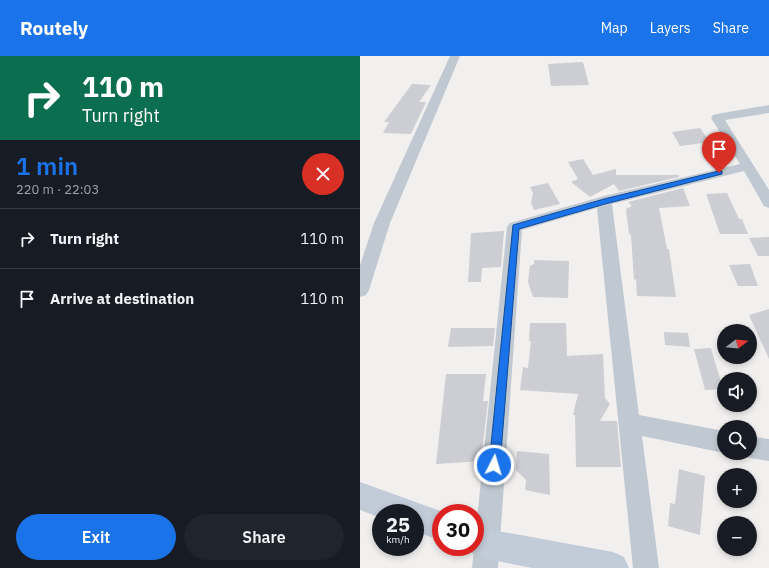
<!DOCTYPE html>
<meta charset="utf-8">
<style>
body{margin:0;font-family:"IBM Plex Sans",sans-serif;background:#20242c;color:#f1f3f6;height:100vh;display:flex;flex-direction:column;font-size:15px;white-space:nowrap}
*{box-sizing:border-box;margin:0}
p{font-size:13px;color:#9ea1a6}
.icon{flex:none;width:22px;height:22px;fill:none;stroke:currentColor;stroke-width:2;stroke-linecap:round;stroke-linejoin:round}
.map{position:relative;flex:1;overflow:hidden}
.drawer{display:flex;flex-direction:column;background:#171b24;width:360px}
.drawer>*{flex:none}
.guide{background:#0b6e4f;color:#fff;overflow:hidden}
.needle{width:26px;rotate:74deg}
.tools{position:absolute;left:357px;top:268px;display:grid;gap:8px}
.tools a{display:grid;place-items:center;width:40px;height:40px;border-radius:50%;background:#171b24;box-shadow:0 2px 6px #0003;font-size:20px}
.speed{position:absolute;left:12px;top:448px;display:flex;gap:8px;font-size:20px;font-weight:700;text-align:center}
.speed>*{display:grid;place-content:center;width:52px;height:52px;border-radius:50%;background:#171b24;box-shadow:0 2px 6px #0003;line-height:1}
.speed small{font-size:10px;font-weight:400}
.speed .limit{border:6px solid #d22;background:#fff;color:#111}
.pin{position:absolute;display:grid;place-items:center;width:34px;height:34px;color:#fff;margin:-41px -17px;border-radius:50% 50% 50% 0;rotate:-45deg;box-shadow:0 0 4px #0007}
.pin .icon{rotate:45deg}
.me{position:absolute;width:44px;margin:-22px;rotate:5deg;stroke-linejoin:round;filter:drop-shadow(0 0 3px #0008)}
.turn{display:flex;align-items:center;gap:14px;height:84px;padding:0 16px;font-size:18px}
.turn .icon{width:52px;height:52px;stroke-width:2.5}
.turn b{display:block;font-size:28px;line-height:34px}
.round{display:grid;place-items:center;flex:none;width:42px;height:42px;border-radius:21px;background:#20242c}
.summary{display:flex;align-items:center;justify-content:space-between;height:68px;padding:0 16px}
h1{font-size:24px;font-weight:600;line-height:30px;color:#1a73e8}
.button{display:flex;gap:8px;margin-top:auto;padding:8px 16px}
.button a{flex:1;height:46px;border-radius:24px;background:#1a73e8;color:#fff;font-size:16px;font-weight:600;line-height:46px;text-align:center}
.button a+a{background:#20242c;color:#f1f3f6}
ul{padding:0;list-style:none}
li{display:flex;align-items:center;gap:12px;height:60px;padding:0 16px;border-top:1px solid #363941}
li div{flex:1}
li b{display:block;font-size:15px}
li em{font-style:normal}
header{display:flex;align-items:center;gap:24px;box-sizing:border-box;height:56px;padding:0 20px;background:#1a73e8;color:#fff}
header strong{font-size:19px}
nav{display:flex;gap:22px;margin-inline-start:auto;font-size:14px}
main{display:flex;flex:1;min-height:0}
.map>svg:first-child{display:block}
</style>
<header>
<strong>Routely</strong>
<nav><a>Map</a><a>Layers</a><a>Share</a></nav>
</header>
<main>
<section class="drawer">
<div class="guide">
<div class="turn"><svg class="icon" aria-label="right" viewBox="0 0 24 24"><path d="M7 20v-9h11M14 6l5 5-5 5"/></svg><div><b>110 m</b>Turn right</div></div>
</div>
<div class="summary"><div><h1>1 min</h1><p>220 m · 22:03</p></div><a class="round" style="background:#d93025;color:#fff"><svg class="icon" aria-label="close" viewBox="0 0 24 24"><path d="M6 6l12 12M18 6L6 18"/></svg></a></div>
<ul>
<li><svg class="icon" aria-label="right" viewBox="0 0 24 24"><path d="M7 20v-9h11M14 6l5 5-5 5"/></svg><div><b>Turn right</b></div><em>110 m</em></li>
<li><svg class="icon" aria-label="arrive" viewBox="0 0 24 24"><path d="M6 21V4h12l-3 4 3 4H6"/></svg><div><b>Arrive at destination</b></div><em>110 m</em></li>
</ul>
<div class="button"><a>Exit</a><a>Share</a></div>
</section>
<div class="map">
<svg width="409" height="512" viewBox="0 0 409 512">
<rect width="100%" height="100%" fill="#f2efef"/>
<g fill="#ccced4">
<polygon points="223,6 229,29 191,30 188,8"/>
<polygon points="52,28 71,29 59,46 66,46 51,78 23,77 29,66 24,66"/>
<polygon points="340,72 350,86 320,90 312,76"/>
<polygon points="223,103 233,119 256,113 256,119 319,119 319,121 259,135 254,128 230,141 211,126 218,123 208,106"/>
<polygon points="188,127 200,148 174,154 171,147 173,137 170,131"/>
<polygon points="323,132 330,150 299,152 307,193 309,193 316,241 277,240 276,223 274,224 271,179 269,178 266,153 272,150 268,146"/>
<polygon points="367,137 379,163 382,163 388,178 360,178 346,138"/>
<polygon points="144,175 141,211 122,212 121,226 108,226 111,177"/>
<polygon points="409,181 409,200 398,200 389,182"/>
<polygon points="174,204 209,205 208,242 173,241 168,226 170,210 174,208"/>
<polygon points="390,208 398,230 378,230 369,209"/>
<polygon points="409,253 409,303 389,259"/>
<polygon points="170,267 206,267 207,300 243,298 245,342 250,348 240,365 257,365 261,411 216,411 215,359 213,359 218,338 160,334 163,311 168,312 171,285 169,285"/>
<polygon points="91,272 135,272 133,290 88,291"/>
<polygon points="304,276 328,277 330,291 305,289"/>
<polygon points="351,292 363,333 345,334 334,293"/>
<polygon points="86,318 126,318 123,345 128,345 121,405 76,408"/>
<polygon points="157,395 189,398 190,439 165,434 166,424 156,414"/>
<polygon points="319,413 345,420 340,479 308,470 310,447 315,448"/>
</g>
<g fill="none" stroke-linecap="round" stroke-linejoin="round">
<g fill="#c0c9d1" fill-rule="evenodd">
<polygon points="90,0 100,0 30,167 9,234 6,239 0,241 0,209 14,167"/>
<polygon points="409,49 409,57 365,64 409,134 409,152 404,150 384,115 252,148 279,359 364,375 364,397 282,380 299,512 273,512 237,152 162,174 138,512 112,512 147,171 150,167 244,140 380,108 351,62 353,59 357,58"/>
<polygon points="390,380 409,383 409,405 390,402 382,399 381,397 390,397"/>
</g>
<g fill="#c2cbd8" fill-rule="evenodd">
<polygon points="0,426 86,457 81,457 81,485 55,475 55,457 21,457 21,462 0,454"/>
<polygon points="115,468 127,473 253,496 264,501 269,512 172,512 127,503 104,494 103,491 115,491"/>
</g>
</g>
<polygon fill="#1a73e8" stroke="#114b97" points="359,115 362,115 362,118 245,148 159,173 140,409 138,413 134,414 130,413 129,409 153,169 244,143"/>
</svg>
<div class="tools">
<a><svg class="needle" viewBox="-14 -14 28 28"><path d="M0-13l5 13h-10z" fill="#e53935"/><path d="M0 13l5-13h-10z" fill="#9ea1a6"/></svg></a>
<a><svg class="icon" aria-label="sound" viewBox="0 0 24 24"><path d="M4 9h4l5-4v14l-5-4H4zM17 9q2 3 0 6"/></svg></a>
<a><svg class="icon" aria-label="search" viewBox="0 0 24 24"><circle cx="10" cy="10" r="6"/><path d="M15 15l6 6"/></svg></a>
<a>+</a>
<a>−</a>
</div>
<div class="speed"><div>25<small>km/h</small></div><div class="limit">30</div></div>
<div class="pin" style="left:359px;top:117px;background:#d93025"><svg class="icon" aria-label="arrive" viewBox="0 0 24 24"><path d="M6 21V4h12l-3 4 3 4H6"/></svg></div>
<svg class="me" style="left:134px;top:409px" viewBox="-20 -20 40 40"><circle r="17" fill="#1a73e8" stroke="#fff" stroke-width="3"/><path d="M0-11L8 9 0 5-8 9z" fill="#fff"/></svg>
</div>
</main>
